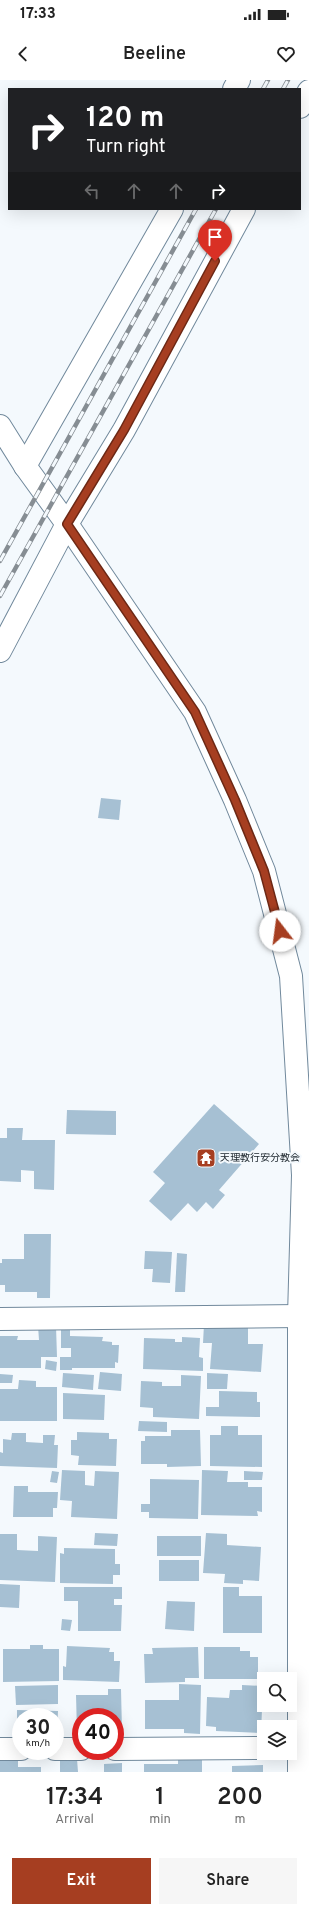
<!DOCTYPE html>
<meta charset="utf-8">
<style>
body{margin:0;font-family:Overpass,"Noto Sans JP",sans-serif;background:#f6f6f6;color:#222;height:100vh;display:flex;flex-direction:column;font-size:15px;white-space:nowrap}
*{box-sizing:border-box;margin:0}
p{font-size:13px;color:#767676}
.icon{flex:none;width:22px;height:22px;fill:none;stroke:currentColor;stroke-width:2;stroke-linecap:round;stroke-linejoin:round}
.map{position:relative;height:1692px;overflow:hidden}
.panel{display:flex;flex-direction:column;background:#fff;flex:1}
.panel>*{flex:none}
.top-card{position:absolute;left:8px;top:8px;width:293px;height:122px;border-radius:0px;box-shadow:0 4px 16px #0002;background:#202124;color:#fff;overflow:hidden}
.buttons{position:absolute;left:257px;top:1592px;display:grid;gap:8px}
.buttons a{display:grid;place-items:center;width:40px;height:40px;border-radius:0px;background:#fff;box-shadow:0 4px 16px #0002;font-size:20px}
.speed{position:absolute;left:12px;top:1628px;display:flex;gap:8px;font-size:20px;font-weight:700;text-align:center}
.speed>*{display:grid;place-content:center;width:52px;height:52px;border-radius:50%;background:#fff;box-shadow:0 4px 16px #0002;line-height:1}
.speed small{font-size:10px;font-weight:400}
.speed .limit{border:6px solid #d22;background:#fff;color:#111}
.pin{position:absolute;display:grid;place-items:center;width:34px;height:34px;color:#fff;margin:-41px -17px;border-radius:50% 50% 50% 0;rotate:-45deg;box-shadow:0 0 4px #0007}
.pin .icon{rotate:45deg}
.me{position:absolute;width:44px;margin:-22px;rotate:345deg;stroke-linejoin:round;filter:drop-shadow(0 0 3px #0008)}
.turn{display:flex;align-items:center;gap:14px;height:84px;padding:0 12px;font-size:18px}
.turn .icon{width:52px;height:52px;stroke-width:2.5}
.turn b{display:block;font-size:28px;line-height:34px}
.lanes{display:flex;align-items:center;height:38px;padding:0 12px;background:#0003;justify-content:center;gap:20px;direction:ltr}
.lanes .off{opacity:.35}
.eta{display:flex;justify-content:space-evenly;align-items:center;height:68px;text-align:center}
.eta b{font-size:24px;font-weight:600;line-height:28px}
.cta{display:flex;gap:8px;margin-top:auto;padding:8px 12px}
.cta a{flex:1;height:46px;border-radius:0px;background:#a63e21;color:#fff;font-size:16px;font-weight:600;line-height:46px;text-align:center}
.cta a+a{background:#f6f6f6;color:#222}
.status{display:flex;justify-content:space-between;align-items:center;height:28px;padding:0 20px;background:#fff;direction:ltr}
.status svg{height:11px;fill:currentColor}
header{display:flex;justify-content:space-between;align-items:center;height:52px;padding:0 12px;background:#fff;font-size:18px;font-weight:600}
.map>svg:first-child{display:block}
</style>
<div class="status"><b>17:33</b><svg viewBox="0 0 49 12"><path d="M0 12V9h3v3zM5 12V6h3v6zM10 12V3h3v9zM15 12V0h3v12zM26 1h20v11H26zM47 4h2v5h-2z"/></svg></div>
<header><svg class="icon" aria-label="back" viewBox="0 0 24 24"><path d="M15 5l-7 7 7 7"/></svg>Beeline<svg class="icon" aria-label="heart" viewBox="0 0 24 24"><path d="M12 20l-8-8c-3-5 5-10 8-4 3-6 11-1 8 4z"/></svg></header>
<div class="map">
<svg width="309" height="1692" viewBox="0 0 309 1692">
<rect width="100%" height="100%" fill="#f4f9fd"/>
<g fill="#a6c0d3">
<polygon points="101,718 121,720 119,740 98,738"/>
<polygon points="214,1024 259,1064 219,1110 225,1115 213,1129 206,1122 197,1132 188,1123 171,1141 149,1121 165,1103 153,1092"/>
<polygon points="67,1030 116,1031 116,1055 66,1054"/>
<polygon points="7,1048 23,1048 22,1060 55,1060 54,1110 34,1109 34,1091 21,1090 21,1102 0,1101 0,1058 7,1058"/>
<polygon points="24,1154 51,1154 50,1218 37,1218 37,1212 5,1212 5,1205 0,1205 0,1183 2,1183 2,1179 24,1179"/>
<polygon points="145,1171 172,1172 170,1203 152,1202 153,1189 144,1189"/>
<polygon points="177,1173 187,1174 185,1212 175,1212"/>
<polygon points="204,1244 248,1246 248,1264 263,1264 261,1292 210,1289 212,1263 203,1263"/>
<polygon points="38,1246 56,1246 57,1277 41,1277 41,1288 0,1288 0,1256 18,1256 17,1260 39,1260"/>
<polygon points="61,1248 70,1248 70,1256 103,1257 102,1261 112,1262 112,1265 119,1265 118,1283 115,1282 115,1288 72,1288 72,1290 60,1290 60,1277 71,1277 71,1268 61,1268"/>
<polygon points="182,1257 200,1258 199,1277 203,1278 203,1291 143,1289 144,1258 175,1259 175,1262 182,1262"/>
<polygon points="46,1280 57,1282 56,1291 45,1289"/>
<polygon points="100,1292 122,1294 121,1311 98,1309"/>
<polygon points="63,1293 94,1295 93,1310 62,1307"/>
<polygon points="207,1293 228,1294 227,1309 207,1309"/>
<polygon points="0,1294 13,1295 12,1303 0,1303"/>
<polygon points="181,1295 201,1296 199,1339 153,1337 153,1328 140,1327 141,1301 162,1302 162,1306 181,1306"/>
<polygon points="19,1300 36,1301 36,1307 57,1307 57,1341 0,1341 0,1309 18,1309"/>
<polygon points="219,1311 257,1312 257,1322 260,1322 260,1337 206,1336 206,1327 219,1327"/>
<polygon points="63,1313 105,1315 104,1340 63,1339"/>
<polygon points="139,1341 167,1342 167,1352 138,1351"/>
<polygon points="221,1346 238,1346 238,1355 262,1355 262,1387 210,1386 210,1355 221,1355"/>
<polygon points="171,1350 200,1350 201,1386 167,1387 167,1384 141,1384 141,1361 145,1361 145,1356 171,1356"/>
<polygon points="77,1352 109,1353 109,1359 117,1359 116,1386 78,1385 79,1376 71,1375 71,1360 77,1360"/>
<polygon points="12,1353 26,1353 26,1362 43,1363 43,1355 55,1355 54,1365 58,1365 57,1388 0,1386 0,1372 3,1373 3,1359 11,1360"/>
<polygon points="62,1390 85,1391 85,1405 94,1406 95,1391 119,1392 117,1439 71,1437 72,1421 60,1420"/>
<polygon points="202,1390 228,1391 227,1402 248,1402 248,1407 262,1407 262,1432 257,1431 258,1436 201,1435"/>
<polygon points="52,1391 59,1392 57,1403 50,1402"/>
<polygon points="244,1391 263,1392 262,1400 244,1400"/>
<polygon points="150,1399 199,1400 198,1439 149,1438 149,1432 141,1432 141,1424 150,1424"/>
<polygon points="14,1406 28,1406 28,1412 58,1412 57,1428 53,1428 53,1437 13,1437"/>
<polygon points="95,1453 118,1454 117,1466 94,1465"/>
<polygon points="206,1453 227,1454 227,1465 261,1467 259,1501 243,1500 243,1504 224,1503 225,1494 203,1493"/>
<polygon points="0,1454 17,1454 17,1470 38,1471 38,1456 57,1457 55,1502 0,1500"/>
<rect x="157" y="1456" width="44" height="20"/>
<polygon points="64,1468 115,1469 115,1484 120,1484 120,1495 113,1495 113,1504 60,1503 60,1473 64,1474"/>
<rect x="159" y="1480" width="40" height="21"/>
<polygon points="0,1504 20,1505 19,1528 0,1527"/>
<polygon points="64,1507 122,1507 122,1519 114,1519 114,1525 122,1525 121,1551 78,1551 78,1521 64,1521"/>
<polygon points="223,1507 239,1507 239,1516 262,1516 262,1553 223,1553"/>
<polygon points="167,1521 195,1522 194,1551 165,1549"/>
<polygon points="62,1539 72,1540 70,1551 61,1550"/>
<polygon points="30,1565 43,1565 43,1569 59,1569 59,1601 3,1602 3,1569 30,1569"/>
<polygon points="67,1566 110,1568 109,1572 114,1572 114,1581 120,1581 119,1602 63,1600 63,1586 66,1587"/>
<polygon points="198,1567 199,1598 185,1598 185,1602 145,1603 144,1574 153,1574 152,1568"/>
<polygon points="204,1567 240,1567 240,1571 250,1571 250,1577 258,1577 258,1599 204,1599"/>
<polygon points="179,1604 201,1605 200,1654 184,1653 184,1649 145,1649 145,1620 179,1620"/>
<polygon points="58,1605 58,1624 16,1625 15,1606"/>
<polygon points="242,1605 263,1606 261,1653 216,1651 216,1647 206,1646 207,1617 229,1618 230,1610 242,1610"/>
<polygon points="108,1609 121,1609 122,1651 115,1651 115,1637 81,1637 81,1652 77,1652 76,1615 108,1615"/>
<polygon points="17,1630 58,1631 57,1653 55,1653 55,1637 21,1637 21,1652 17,1652"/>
<polygon points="60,1679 77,1679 78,1692 60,1692"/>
<polygon points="178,1679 202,1679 202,1692 144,1692 144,1684 178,1684"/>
<polygon points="0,1680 18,1680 18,1687 41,1687 41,1692 0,1692"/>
<polygon points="122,1683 122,1692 104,1692 104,1684"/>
<polygon points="263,1685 263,1692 232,1692 232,1686"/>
</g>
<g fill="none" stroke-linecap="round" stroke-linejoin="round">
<g stroke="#71899c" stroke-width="24">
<g id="minor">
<polyline points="234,9 239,0"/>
<polyline points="300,27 309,11"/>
<polyline points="25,386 172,129"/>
<polyline points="0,571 67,444 124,350 244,129"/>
<polyline points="0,1239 299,1236"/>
<polyline points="0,1669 21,1669"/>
<polyline points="55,1669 81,1669"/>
<polyline points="115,1669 264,1668"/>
</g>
</g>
<g stroke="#71899c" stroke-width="24">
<polyline id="tertiary" points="0,346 25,386 67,444 195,632 235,720 264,791 291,896 303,1095 299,1236 299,1692"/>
</g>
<use href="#minor" stroke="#fff" stroke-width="22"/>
<use href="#tertiary" stroke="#fff" stroke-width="22"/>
<g stroke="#868d93" stroke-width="4.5">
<g id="rail">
<polyline points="263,9 268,0"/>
<polyline points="283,9 288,0"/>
<polyline points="0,481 196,129"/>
<polyline points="0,516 216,129"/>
</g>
</g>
<use href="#rail" stroke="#f4f9fd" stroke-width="3" stroke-dasharray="9" stroke-linecap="butt"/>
</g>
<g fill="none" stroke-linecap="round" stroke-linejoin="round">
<g stroke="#6c2815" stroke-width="10">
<polyline id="route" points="215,181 124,350 67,444 195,632 235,720 264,791 280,851"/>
</g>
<use href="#route" stroke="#a63e21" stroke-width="7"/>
</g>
<defs>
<g id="temple-square" transform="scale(1)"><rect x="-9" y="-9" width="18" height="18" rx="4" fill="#a63e21" stroke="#f4f9fd"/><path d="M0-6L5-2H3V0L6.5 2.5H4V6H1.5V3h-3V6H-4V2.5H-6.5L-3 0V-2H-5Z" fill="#fff"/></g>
</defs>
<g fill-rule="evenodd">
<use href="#temple-square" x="206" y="1078"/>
</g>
<g text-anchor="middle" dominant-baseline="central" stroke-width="4" stroke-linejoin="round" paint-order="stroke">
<g font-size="10" fill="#182229" stroke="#f4f9fd" text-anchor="start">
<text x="220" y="1078">天理教行安分教会</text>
</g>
</g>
</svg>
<div class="buttons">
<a><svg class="icon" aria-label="search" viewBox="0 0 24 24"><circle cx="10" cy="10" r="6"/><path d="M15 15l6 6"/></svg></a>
<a><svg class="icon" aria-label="layers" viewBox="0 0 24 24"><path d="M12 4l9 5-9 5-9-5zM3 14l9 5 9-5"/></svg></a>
</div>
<div class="speed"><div>30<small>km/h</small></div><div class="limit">40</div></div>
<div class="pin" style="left:215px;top:181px;background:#d93025"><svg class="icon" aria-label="arrive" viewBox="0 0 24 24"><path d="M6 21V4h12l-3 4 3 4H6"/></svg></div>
<svg class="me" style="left:280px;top:851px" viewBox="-20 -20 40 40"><circle r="19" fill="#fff"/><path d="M0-13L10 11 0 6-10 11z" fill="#a63e21"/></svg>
<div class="top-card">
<div class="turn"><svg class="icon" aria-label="right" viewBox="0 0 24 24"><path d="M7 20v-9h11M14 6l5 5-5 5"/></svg><div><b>120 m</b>Turn right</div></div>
<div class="lanes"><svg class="icon off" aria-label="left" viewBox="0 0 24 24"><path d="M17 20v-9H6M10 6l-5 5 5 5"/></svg><svg class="icon off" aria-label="ahead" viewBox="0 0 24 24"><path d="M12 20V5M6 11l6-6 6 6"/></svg><svg class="icon off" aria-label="ahead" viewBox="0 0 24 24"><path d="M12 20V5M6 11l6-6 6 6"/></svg><svg class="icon" aria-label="right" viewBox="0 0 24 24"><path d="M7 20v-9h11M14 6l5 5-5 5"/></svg></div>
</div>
</div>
<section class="panel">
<div class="eta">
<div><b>17:34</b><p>Arrival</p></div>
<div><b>1</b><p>min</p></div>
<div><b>200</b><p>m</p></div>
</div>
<div class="cta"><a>Exit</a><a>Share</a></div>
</section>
